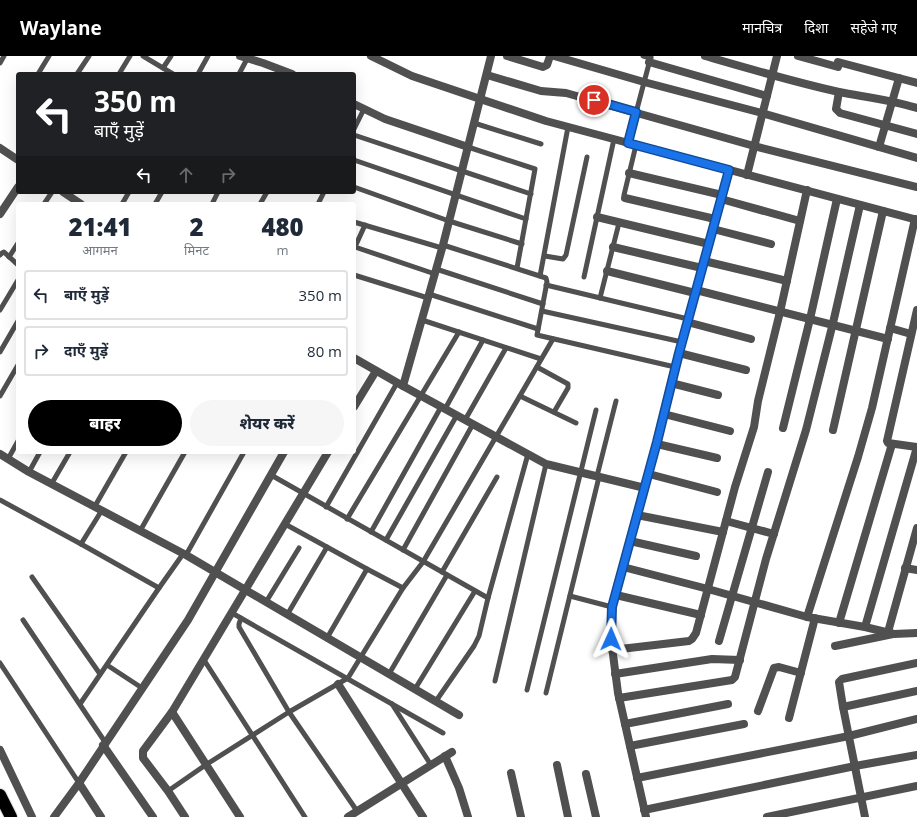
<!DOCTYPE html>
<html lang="hi">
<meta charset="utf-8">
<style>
body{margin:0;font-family:"Open Sans","Noto Sans Devanagari",sans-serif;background:#f6f6f7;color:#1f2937;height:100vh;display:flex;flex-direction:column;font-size:15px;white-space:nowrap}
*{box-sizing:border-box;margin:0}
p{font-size:13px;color:#747a83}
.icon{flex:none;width:22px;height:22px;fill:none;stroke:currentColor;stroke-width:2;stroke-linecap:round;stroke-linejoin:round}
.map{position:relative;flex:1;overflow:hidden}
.side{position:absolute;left:16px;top:146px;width:340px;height:252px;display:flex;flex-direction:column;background:#fff;border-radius:4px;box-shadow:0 4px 16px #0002}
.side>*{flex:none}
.banner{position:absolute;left:16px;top:16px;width:340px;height:122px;border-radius:4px;box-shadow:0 4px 16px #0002;background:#202124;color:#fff;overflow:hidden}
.pin{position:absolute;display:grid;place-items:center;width:34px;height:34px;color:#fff;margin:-17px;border:2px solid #fff;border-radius:50%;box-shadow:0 1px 4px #0007}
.me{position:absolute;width:44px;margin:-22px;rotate:1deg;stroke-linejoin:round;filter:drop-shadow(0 0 3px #0008)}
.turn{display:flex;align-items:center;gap:14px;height:84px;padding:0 12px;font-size:18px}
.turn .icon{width:52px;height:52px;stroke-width:2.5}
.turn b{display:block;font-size:28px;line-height:34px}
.lanes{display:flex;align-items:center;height:38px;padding:0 12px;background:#0003;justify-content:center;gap:20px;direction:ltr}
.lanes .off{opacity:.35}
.eta{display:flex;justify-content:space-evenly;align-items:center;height:68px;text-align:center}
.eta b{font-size:24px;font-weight:800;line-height:28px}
.button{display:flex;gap:8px;margin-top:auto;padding:8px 12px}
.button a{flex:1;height:46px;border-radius:24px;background:#000;color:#fff;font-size:16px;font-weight:800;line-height:46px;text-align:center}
.button a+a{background:#f6f6f7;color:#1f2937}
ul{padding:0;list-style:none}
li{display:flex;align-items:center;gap:12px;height:50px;margin:0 8px 6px;padding:0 4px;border:2px solid #e0e1e3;border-radius:4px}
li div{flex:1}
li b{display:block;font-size:15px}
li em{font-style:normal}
header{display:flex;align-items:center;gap:24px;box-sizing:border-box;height:56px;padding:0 20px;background:#000;color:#fff}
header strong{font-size:19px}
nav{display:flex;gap:22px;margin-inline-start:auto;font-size:14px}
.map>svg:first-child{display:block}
</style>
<header>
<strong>Waylane</strong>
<nav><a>मानचित्र</a><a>दिशा</a><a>सहेजे गए</a></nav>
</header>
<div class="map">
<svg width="917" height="761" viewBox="0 0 917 761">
<rect width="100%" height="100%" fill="#fff"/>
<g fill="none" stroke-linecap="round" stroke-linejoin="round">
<g stroke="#dbdbdb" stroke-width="14">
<polyline id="motorway" points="0,739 11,761"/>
</g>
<g stroke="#505050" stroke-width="5">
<polyline points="143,0 173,18"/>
<polyline points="643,0 651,2"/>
<polyline points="0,7 4,0"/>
<polyline points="163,12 171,0"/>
<polyline points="38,18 49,0"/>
<polyline points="77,18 89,0"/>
<polyline points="119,18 130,0"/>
<polyline points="198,18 208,0"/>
<polyline points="239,18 247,3"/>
<polyline points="474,67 541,88"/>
<polyline points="354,73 364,53"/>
<polyline points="354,79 531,138"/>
<polyline points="628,87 651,0"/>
<polyline points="468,91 535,113 517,212"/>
<polyline points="354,104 526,163"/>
<polyline points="354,131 449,165 522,188"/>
<polyline points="625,142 624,139 636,89"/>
<polyline points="44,148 52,136"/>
<polyline points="122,148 129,136"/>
<polyline points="155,148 162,136"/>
<polyline points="212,148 218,136"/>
<polyline points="260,148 267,136"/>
<polyline points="318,148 324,136"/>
<polyline points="354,166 442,192"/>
<polyline points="443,189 546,222 547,226 537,279 675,311"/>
<polyline points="355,191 435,218"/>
<polyline points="354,193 365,169"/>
<polyline points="0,199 2,197 4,196 18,209"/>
<polyline points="545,200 563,203 566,199 587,101"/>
<polyline points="9,201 18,187"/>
<polyline points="436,213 543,248"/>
<polyline points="354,219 428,242"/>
<polyline points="540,220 568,71"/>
<polyline points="584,221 614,83"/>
<polyline points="546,229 688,263"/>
<polyline points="429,238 538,273"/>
<polyline points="600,242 619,167"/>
<polyline points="0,254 18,224"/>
<polyline points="542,255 682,286"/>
<polyline points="422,264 541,303"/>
<polyline points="0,296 18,265"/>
<polyline points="537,311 568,328 568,332 554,356"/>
<polyline points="0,340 18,309"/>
<polyline points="520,340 576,367"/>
<polyline points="445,353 483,284"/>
<polyline points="465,364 506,292"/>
<polyline points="8,403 18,385"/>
<polyline points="29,416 40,396"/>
<polyline points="271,419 488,542"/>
<polyline points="597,420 616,345"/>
<polyline points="52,427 70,396"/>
<polyline points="0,444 81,488 159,532 183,498"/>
<polyline points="95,450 126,396"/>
<polyline points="326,451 397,327"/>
<polyline points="347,463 459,276"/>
<polyline points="285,468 367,513 403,532"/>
<polyline points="140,475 185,396"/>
<polyline points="371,476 441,351"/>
<polyline points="386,484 457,359"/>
<polyline points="81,488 102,454"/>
<polyline points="403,494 473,368"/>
<polyline points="186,499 244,396"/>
<polyline points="442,516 497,421"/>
<polyline points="32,521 100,618"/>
<polyline points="570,540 612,551"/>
<polyline points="266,546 299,492"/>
<polyline points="232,557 443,677"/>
<polyline points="287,559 327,491"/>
<polyline points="241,562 239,568 239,571 289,656 357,755"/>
<polyline points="23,564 105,686"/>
<polyline points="327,582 367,513"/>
<polyline points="204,604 305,761"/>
<polyline points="0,607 79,727"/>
<polyline points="107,609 142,632"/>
<polyline points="389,618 447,519"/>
<polyline points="495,625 546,408"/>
<polyline points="415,633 475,535"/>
<polyline points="527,634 596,354"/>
<polyline points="546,637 599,421"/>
<polyline points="436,645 474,590 479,580 488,542 528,398"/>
<polyline points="80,648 159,532"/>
<polyline points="392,648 431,709"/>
<polyline points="168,735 207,708 289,656 348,622 403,532 423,506 553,283"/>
</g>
<g stroke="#505050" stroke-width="8">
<polyline points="240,0 263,7 292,18"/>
<polyline points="371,0 412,20 546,65 917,164"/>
<polyline points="507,0 543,11 547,9 550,0"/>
<polyline points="554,0 644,26 762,57 917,102"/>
<path d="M 705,0 C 750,13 794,26 839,36 C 865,41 891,44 917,52"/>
<polyline points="798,0 838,11 838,6 917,27"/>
<polyline points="649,6 767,40"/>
<polyline points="487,19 541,35 566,37 754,90 917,131"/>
<polyline points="839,36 836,53 840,57 917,78"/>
<polyline points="354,48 385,63 468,91"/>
<polyline points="879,91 899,22"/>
<polyline points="0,92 18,104"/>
<polyline points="629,117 722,139"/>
<polyline points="747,119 777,0"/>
<polyline points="63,136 81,148"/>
<polyline points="625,142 715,163"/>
<polyline points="721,143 800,165"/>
<polyline points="0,158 18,131"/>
<polyline points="597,161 709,188"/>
<polyline points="713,173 771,188"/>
<polyline points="613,191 702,212"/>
<polyline points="704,205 787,225"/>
<polyline points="607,215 695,237"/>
<polyline points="696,234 888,283"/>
<polyline points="917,254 887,385 888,387 917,391"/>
<polyline points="687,266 751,283"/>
<polyline points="890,272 911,278"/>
<polyline points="679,297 746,314"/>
<polyline points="671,327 718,339"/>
<polyline points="403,330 546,408 645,432"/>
<polyline points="354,351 376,315"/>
<polyline points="664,358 730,375"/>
<polyline points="783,372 810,263 837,143"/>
<polyline points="833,374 883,155"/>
<polyline points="657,388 717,402"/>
<polyline points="0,398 29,416 186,499 459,659"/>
<polyline points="649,418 717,436"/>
<polyline points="637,459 723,476"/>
<polyline points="726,465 774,478"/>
<polyline points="630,485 696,500"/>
<polyline points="623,511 708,533 807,561 865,571 894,578 917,577"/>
<polyline points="905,512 917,514"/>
<polyline points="616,539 701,559"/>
<polyline points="807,561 858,401 872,352 915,163"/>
<polyline points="839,567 892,388"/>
<polyline points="865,571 917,391"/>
<polyline points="888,576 917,472"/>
<polyline points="719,585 768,416"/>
<polyline points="835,590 893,578"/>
<polyline points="612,594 689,585 692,583 696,577 735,431 754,371 758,345 780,256 807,134"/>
<polyline points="615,618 712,603 740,604"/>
<polyline points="338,628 423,761"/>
<polyline points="619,642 732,624 735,621 766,503 806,374 833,267 860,149"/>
<polyline points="843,651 917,635"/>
<polyline points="758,655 774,612 779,611 801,617"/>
<polyline points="172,656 240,761"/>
<polyline points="789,662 815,562"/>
<polyline points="625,668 728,648"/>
<polyline points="103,689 153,761"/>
<polyline points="630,690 744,668"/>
<polyline points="445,700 459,732 468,761"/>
<polyline points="557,709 568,761"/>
<polyline points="511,717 521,761"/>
<polyline points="586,718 596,761"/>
<polyline points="637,722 849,680 917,663"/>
<polyline points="79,727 101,761"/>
<polyline points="644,754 855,710 917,699"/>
<polyline points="185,761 168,735 143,702 143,695 172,656 328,396"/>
<polyline points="348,761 452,696"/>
<polyline points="646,761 618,637 611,583 611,555 657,386 679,297 729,114"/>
<polyline points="767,761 917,730"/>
<polyline points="865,761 843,651 839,626 842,623 917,607"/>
</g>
<g stroke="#505050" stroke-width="8">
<polyline points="354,302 403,330 443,189 491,0"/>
<polyline points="0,694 32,761"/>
<polyline points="54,761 79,727 188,564 284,396"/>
</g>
<use href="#motorway" stroke="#000" stroke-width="12"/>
</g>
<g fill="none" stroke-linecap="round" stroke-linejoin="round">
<g stroke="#114b97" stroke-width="10">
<polyline id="route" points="594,44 636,56 628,87 729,114 679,297 657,386 612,551 611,583"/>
</g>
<use href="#route" stroke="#1a73e8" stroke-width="7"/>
</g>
</svg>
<div class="pin" style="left:594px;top:44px;background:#d93025"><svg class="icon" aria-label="arrive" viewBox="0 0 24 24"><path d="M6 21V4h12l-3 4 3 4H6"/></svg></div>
<svg class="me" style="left:611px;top:583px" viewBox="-20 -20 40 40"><path d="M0-17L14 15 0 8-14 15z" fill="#1a73e8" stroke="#fff" stroke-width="4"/></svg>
<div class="banner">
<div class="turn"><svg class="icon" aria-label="left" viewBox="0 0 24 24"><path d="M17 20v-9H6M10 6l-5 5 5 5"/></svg><div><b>350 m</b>बाएँ मुड़ें</div></div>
<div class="lanes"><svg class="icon" aria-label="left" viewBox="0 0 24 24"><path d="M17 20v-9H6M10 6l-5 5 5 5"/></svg><svg class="icon off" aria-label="ahead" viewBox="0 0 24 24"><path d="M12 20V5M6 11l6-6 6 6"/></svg><svg class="icon off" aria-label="right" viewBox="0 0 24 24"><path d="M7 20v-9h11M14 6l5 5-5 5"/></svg></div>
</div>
<section class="side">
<div class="eta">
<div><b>21:41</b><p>आगमन</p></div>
<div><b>2</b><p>मिनट</p></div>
<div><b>480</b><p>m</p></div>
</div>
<ul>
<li><svg class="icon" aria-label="left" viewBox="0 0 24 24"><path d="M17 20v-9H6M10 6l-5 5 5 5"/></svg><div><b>बाएँ मुड़ें</b></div><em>350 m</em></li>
<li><svg class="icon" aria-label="right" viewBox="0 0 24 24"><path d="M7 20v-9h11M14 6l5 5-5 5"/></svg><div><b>दाएँ मुड़ें</b></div><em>80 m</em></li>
</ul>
<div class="button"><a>बाहर</a><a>शेयर करें</a></div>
</section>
</div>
